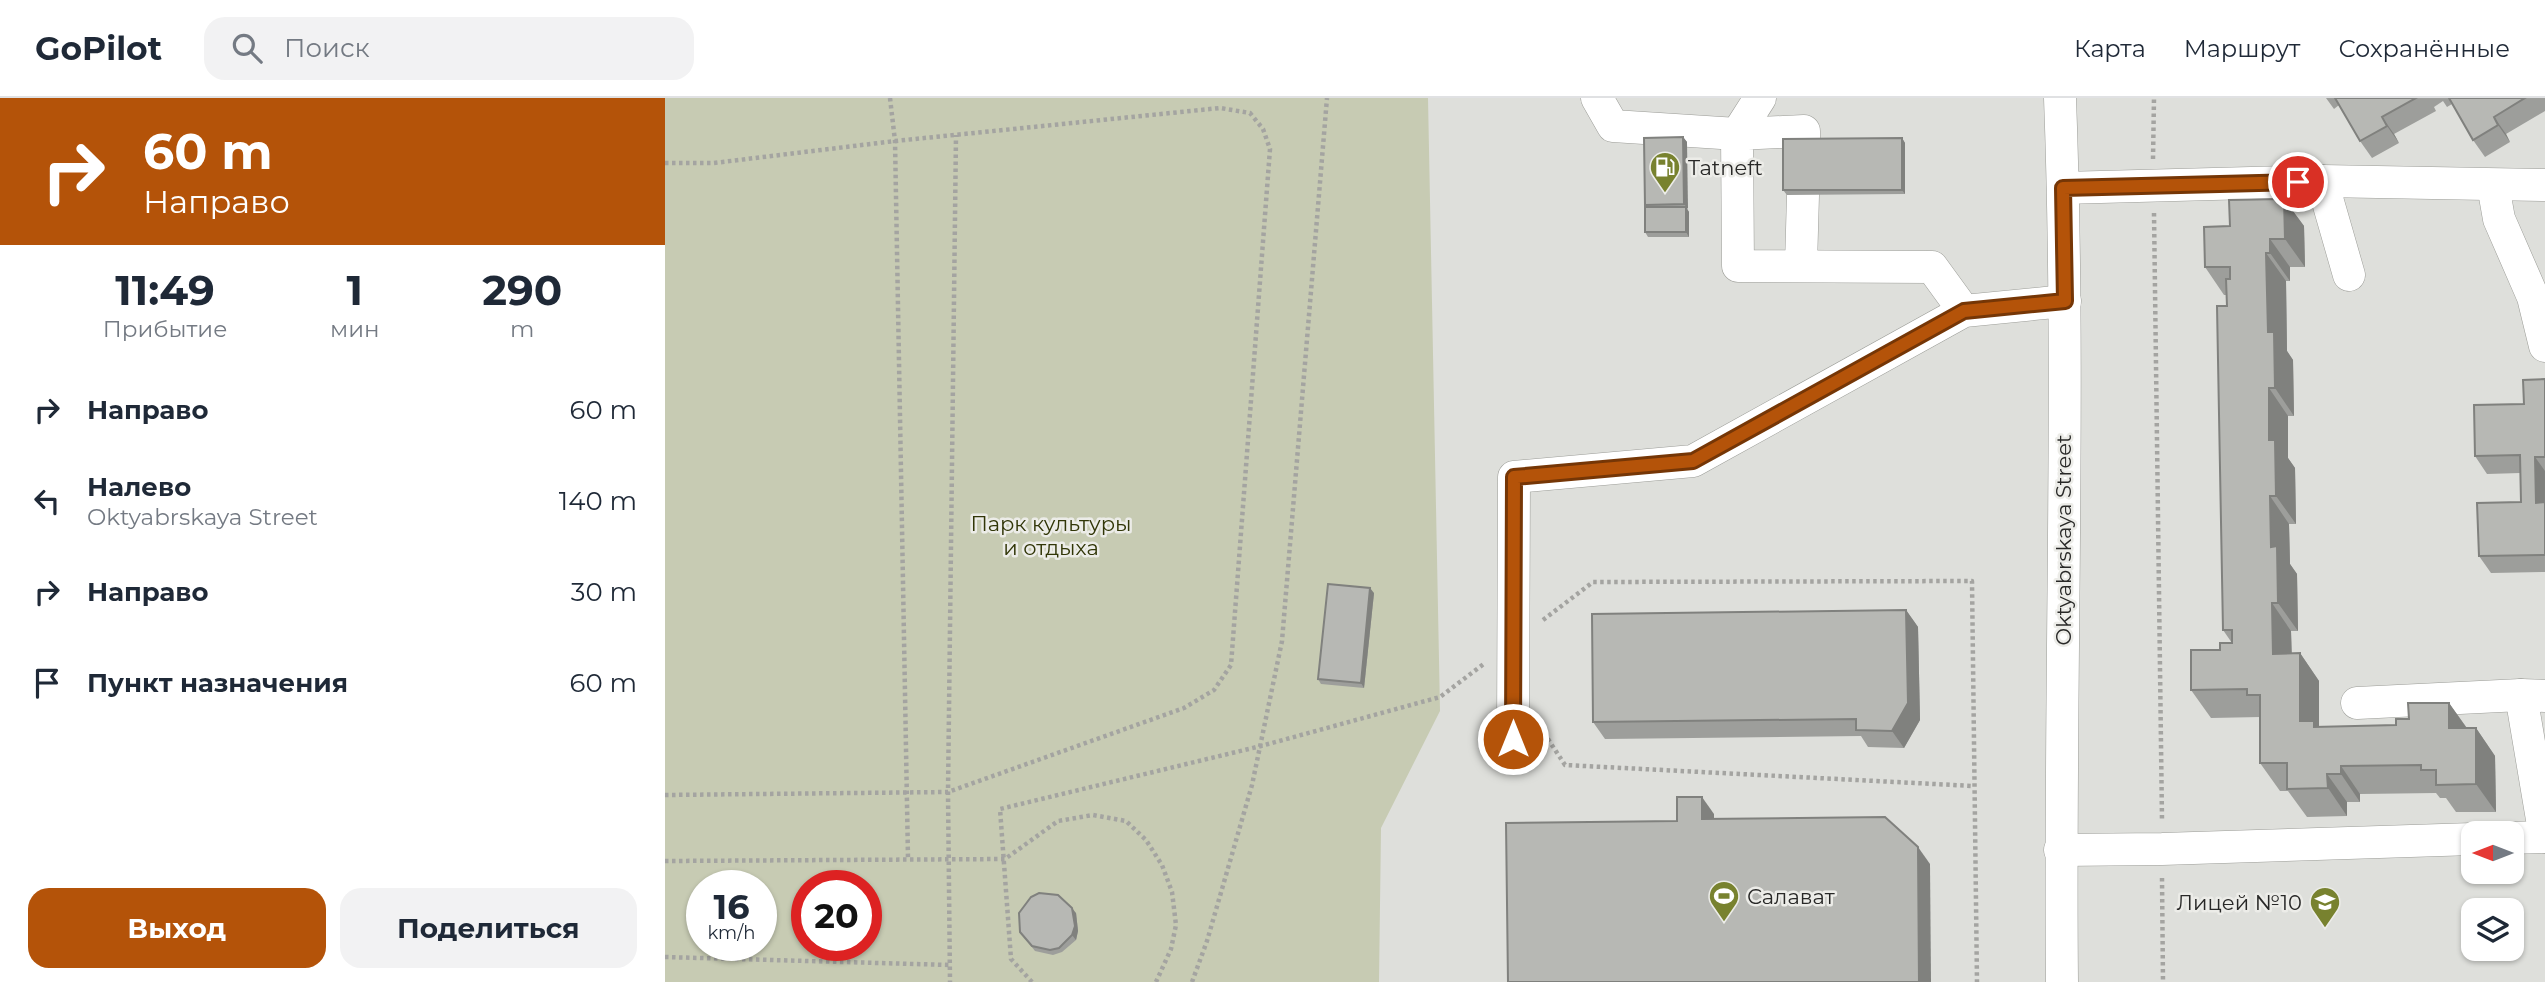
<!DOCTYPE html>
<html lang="ru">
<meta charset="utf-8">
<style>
body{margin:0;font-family:Montserrat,sans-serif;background:#f2f2f3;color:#1f2937;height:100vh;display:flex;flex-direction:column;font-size:26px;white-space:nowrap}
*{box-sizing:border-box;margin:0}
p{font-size:23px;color:#747a83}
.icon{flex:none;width:38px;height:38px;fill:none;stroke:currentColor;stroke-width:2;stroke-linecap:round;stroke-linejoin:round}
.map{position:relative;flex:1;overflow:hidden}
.details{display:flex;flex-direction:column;background:#fff;width:665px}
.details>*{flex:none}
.banner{background:#b45309;color:#fff;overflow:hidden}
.needle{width:46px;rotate:270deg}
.tools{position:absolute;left:1796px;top:723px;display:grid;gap:14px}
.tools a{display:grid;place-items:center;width:63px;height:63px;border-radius:14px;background:#fff;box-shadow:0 2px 5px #0004;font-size:35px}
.speed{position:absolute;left:21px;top:772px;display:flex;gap:14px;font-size:35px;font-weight:700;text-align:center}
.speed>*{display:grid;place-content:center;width:91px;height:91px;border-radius:50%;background:#fff;box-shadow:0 2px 5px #0004;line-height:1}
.speed small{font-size:18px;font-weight:400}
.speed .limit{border:10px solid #d22;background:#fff;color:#111}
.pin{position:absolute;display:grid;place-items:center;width:60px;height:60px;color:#fff;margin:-30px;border:4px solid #fff;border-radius:50%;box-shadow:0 2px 7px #0007}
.me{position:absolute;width:77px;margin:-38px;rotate:0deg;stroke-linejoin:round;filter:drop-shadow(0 0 5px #0008)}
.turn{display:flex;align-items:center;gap:24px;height:147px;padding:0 28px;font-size:32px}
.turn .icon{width:91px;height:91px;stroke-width:2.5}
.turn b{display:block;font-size:49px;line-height:60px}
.eta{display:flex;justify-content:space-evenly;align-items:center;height:119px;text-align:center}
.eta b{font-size:42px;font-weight:700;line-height:49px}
.cta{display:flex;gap:14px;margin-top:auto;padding:14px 28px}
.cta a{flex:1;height:80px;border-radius:21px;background:#b45309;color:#fff;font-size:28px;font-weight:700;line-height:80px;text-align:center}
.cta a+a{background:#f2f2f3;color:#1f2937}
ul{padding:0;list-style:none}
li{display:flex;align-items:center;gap:21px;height:91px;padding:0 28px}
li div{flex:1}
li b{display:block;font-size:26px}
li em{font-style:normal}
header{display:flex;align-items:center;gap:42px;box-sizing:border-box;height:98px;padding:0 35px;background:#fff;border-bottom:2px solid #e0e1e3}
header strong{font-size:33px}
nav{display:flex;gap:38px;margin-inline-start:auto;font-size:24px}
.search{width:490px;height:63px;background:#f2f2f3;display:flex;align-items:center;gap:18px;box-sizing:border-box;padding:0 24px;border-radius:21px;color:#747a83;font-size:26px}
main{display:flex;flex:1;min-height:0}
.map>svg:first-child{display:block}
</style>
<header>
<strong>GoPilot</strong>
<div class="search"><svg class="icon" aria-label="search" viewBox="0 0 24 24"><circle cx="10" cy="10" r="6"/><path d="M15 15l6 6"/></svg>Поиск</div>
<nav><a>Карта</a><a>Маршрут</a><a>Сохранённые</a></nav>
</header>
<main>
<section class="details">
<div class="banner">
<div class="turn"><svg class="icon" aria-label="right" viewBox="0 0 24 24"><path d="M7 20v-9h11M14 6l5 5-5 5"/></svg><div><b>60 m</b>Направо</div></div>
</div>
<div class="eta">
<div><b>11:49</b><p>Прибытие</p></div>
<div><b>1</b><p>мин</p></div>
<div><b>290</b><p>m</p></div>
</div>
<ul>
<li><svg class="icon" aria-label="right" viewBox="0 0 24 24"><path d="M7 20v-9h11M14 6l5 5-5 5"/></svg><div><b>Направо</b></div><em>60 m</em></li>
<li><svg class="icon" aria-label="left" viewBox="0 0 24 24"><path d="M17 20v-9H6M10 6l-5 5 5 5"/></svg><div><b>Налево</b><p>Oktyabrskaya Street</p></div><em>140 m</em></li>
<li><svg class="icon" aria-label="right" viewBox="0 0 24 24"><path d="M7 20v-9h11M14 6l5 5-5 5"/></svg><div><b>Направо</b></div><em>30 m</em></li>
<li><svg class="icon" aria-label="arrive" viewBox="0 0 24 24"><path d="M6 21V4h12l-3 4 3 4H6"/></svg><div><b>Пункт назначения</b></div><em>60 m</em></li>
</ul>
<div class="cta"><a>Выход</a><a>Поделиться</a></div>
</section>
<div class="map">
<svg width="1880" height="884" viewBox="0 0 1880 884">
<rect width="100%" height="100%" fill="#dedfdb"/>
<path fill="#c7cbb3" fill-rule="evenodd" d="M 0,0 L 763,0 L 775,613 L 716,730 L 714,884 L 0,884 ZM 37,788 L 96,788 L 96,847 L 37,847 ZM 142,788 L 201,788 L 201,847 L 142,847 Z"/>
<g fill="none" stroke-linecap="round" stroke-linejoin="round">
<g stroke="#9b9c97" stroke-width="33">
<g id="minor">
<polyline points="932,0 948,28 1072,36 1095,0"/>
<path d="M 1395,0 C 1406,294 1394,589 1397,884"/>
<polyline points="1139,45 1139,33 1072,36 1073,168 1267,169 1299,213"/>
<polyline points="1657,83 1684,177"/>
<polyline points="1828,87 1834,121 1868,199 1880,248"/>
<polyline points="1398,90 1657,83 1880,87"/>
<polyline points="1136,167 1138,97"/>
<polyline points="1856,597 1880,739"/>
<polyline points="1692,605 1856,597 1880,598"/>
<polyline points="848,641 849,379 1028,363 1299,213 1400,203"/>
<polyline points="1846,740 1880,739"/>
<polyline points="1395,752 1497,751 1808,741"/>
</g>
</g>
<g stroke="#a4a4a1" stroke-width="4.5" stroke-dasharray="3.5 3.5" stroke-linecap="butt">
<polyline points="225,0 230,43 243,761"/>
<polyline points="1488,61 1489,0"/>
<polyline points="0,65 49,65 230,43 555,10 585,15 598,31 605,51 566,567 549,592 519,610 283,694 285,884"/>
<polyline points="1489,115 1497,722"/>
<polyline points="878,522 928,484 1307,483 1312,884"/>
<polyline points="879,635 900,667 1308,688"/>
<polyline points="0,697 283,694 291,37"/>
<polyline points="0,763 340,761 393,723 428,717 461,723 481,742 497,767 507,794 511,827 506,851 491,884"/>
<polyline points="1497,780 1498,884"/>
<polyline points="0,859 285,867"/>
<polyline points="367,884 346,861 335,711 596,648 775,599 820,565"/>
<polyline points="527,884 542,843 587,687 617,543 662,0"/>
</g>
<use href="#minor" stroke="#fff" stroke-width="32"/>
</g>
<g fill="#9d9e9b">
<polygon points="1661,0 1880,0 1880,13 1841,36 1845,44 1820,59 1808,42 1787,6 1782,9 1778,3 1769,9 1771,13 1729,36 1734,45 1707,60 1695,43 1674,7 1669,11"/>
<polygon points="1018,39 1022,44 1022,111 1024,114 1024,139 983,139 980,134 981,109 980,107"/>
<polygon points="1237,40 1240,45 1240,96 1122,97 1118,92"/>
<polygon points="1619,101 1639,128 1640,169 1625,169 1625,183 1621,183 1622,253 1628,262 1629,318 1623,318 1623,360 1630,370 1631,426 1624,426 1625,466 1632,476 1633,533 1626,533 1627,555 1635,555 1654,583 1654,629 1731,627 1784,605 1802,630 1811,630 1830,658 1831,714 1791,714 1781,700 1775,700 1771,695 1695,696 1695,704 1682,704 1682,718 1642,719 1623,693 1615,693 1595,665 1595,619 1546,620 1526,592 1555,552 1567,545 1558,532 1562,197 1559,197 1540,169 1565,128"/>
<polygon points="1880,281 1880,474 1826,475 1814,458 1856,404 1855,375 1822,376 1810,358"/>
<polygon points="709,495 699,590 656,586 653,581"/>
<polygon points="1241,512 1253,529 1255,622 1239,650 1203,649 1196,638 940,641 928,624"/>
<polygon points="411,815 413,833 411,842 397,854 388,857 370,853 355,834"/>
</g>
<g fill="#80817e">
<polygon points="1717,19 1729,36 1734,45 1722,28"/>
<polygon points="1829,19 1841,36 1845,44 1833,27"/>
<polygon points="1018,39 1022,44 1023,111 1019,106"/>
<polygon points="1237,40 1240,45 1240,96 1237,92"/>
<polygon points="1619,101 1639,128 1640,169 1620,141"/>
<polygon points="1021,109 1024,114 1024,139 1021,134"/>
<polygon points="1605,141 1625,169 1625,183 1605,155"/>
<polygon points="1601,155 1621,183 1622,253 1628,262 1629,318 1610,290 1603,234"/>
<polygon points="1604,290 1623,318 1623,360 1630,370 1631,426 1611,398 1604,342"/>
<polygon points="1870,359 1880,373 1880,418 1871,405"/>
<polygon points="1605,398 1624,426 1625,466 1632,476 1633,533 1613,505 1606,449"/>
<polygon points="705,490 709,495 699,590 696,585"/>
<polygon points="1607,505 1626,533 1627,583 1608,556"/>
<polygon points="1241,512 1253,529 1255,622 1239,650 1227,633"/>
<polygon points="1635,555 1654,583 1654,631 1635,623"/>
<polygon points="1784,605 1803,632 1784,630"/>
<polygon points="1811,630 1830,658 1831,714 1811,686"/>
<polygon points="1676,668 1695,696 1695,704 1676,676"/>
<polygon points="1662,676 1682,704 1682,718 1663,690"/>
<polygon points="1037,699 1049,716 1049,739 1037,721"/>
<polygon points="1253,749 1265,766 1266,884 1254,884"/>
<polygon points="407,810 411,815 413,833 411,842 407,837"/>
</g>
<g fill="#b7b8b4" stroke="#80817e" stroke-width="2">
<polygon points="1670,0 1751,0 1717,19 1722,28 1695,43"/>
<polygon points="1784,0 1860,0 1829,19 1833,27 1808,42"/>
<polygon points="1018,39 1019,106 980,107 979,40"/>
<polygon points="1237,40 1237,92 1118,92 1118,41"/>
<polygon points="1619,101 1620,141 1605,141 1605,155 1601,155 1603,234 1609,234 1610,290 1604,290 1604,342 1610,342 1611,398 1605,398 1606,449 1612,448 1613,505 1607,505 1608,556 1635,555 1635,623 1649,623 1649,629 1731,627 1731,621 1744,621 1743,605 1784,605 1784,630 1811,630 1811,686 1771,687 1771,672 1756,672 1756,667 1676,668 1676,676 1662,676 1663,690 1622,691 1622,665 1595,665 1595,597 1582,597 1582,591 1526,592 1526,552 1555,552 1555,545 1567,545 1567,532 1558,532 1552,208 1562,208 1561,181 1565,181 1565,169 1540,169 1539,129 1565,128 1564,102"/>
<rect x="980" y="109" width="41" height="25"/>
<polygon points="1880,281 1880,359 1870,359 1871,405 1880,404 1880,457 1814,458 1812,405 1856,404 1855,357 1810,358 1809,307 1859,306 1858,282"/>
<polygon points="663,486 705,490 696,585 653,581"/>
<polygon points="1241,512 1243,605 1227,633 1191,632 1191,621 928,624 927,516"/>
<polygon points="1012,699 1037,699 1037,721 1220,719 1253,749 1254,884 843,884 841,725 1012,723"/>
<polygon points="374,795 393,797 407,810 410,828 407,837 394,850 385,852 367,848 355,834 354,815 366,799"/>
</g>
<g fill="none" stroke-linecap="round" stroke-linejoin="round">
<g stroke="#753606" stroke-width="18">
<polyline id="route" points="848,641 849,379 1028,363 1299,213 1400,203 1398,90 1633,84"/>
</g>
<use href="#route" stroke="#b45309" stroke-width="12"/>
</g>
<defs>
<g id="fuel-pin" transform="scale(1.575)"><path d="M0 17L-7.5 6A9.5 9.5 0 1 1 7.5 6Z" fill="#78822f" stroke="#ecece8"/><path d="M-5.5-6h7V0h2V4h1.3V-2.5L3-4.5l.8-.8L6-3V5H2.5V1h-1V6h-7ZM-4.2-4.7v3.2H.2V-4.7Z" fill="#fff"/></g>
<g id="stadium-pin" transform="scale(1.575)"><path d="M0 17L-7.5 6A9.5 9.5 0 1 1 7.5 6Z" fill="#78822f" stroke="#ecece8"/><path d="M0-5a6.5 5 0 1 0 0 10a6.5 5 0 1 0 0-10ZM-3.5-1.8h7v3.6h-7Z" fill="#fff"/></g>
<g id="school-pin" transform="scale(1.575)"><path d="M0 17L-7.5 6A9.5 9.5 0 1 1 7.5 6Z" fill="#78822f" stroke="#ecece8"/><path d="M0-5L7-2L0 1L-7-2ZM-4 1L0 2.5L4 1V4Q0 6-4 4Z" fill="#fff"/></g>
</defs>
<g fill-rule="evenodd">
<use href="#fuel-pin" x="1000" y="69"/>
<use href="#stadium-pin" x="1059" y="798"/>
<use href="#school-pin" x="1660" y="804"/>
</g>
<g text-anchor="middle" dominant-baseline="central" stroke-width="5" stroke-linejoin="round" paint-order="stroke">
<g font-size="21" fill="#282827" stroke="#ecece8" text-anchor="start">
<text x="1023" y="69">Tatneft</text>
<text x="1082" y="798">Салават</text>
<text x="1637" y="804" text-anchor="end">Лицей №10</text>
</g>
<g font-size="21" fill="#313607" stroke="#ecece8">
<text x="386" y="425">Парк культуры<tspan x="386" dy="24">и отдыха</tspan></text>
</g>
<g font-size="21" fill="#282827" stroke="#ecece8">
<text transform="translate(1398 442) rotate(-90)">Oktyabrskaya Street</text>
</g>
</g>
</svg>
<div class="tools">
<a><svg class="needle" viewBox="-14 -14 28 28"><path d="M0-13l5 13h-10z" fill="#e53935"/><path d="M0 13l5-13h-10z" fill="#747a83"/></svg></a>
<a><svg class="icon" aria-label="layers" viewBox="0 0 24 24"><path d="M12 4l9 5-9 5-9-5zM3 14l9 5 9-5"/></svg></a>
</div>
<div class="speed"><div>16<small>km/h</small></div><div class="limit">20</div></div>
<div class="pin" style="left:1633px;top:84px;background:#d93025"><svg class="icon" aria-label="arrive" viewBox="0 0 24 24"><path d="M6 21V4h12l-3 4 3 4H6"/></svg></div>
<svg class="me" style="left:848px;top:641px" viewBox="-20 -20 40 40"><circle r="17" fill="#b45309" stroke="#fff" stroke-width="3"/><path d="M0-11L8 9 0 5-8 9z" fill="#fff"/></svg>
</div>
</main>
